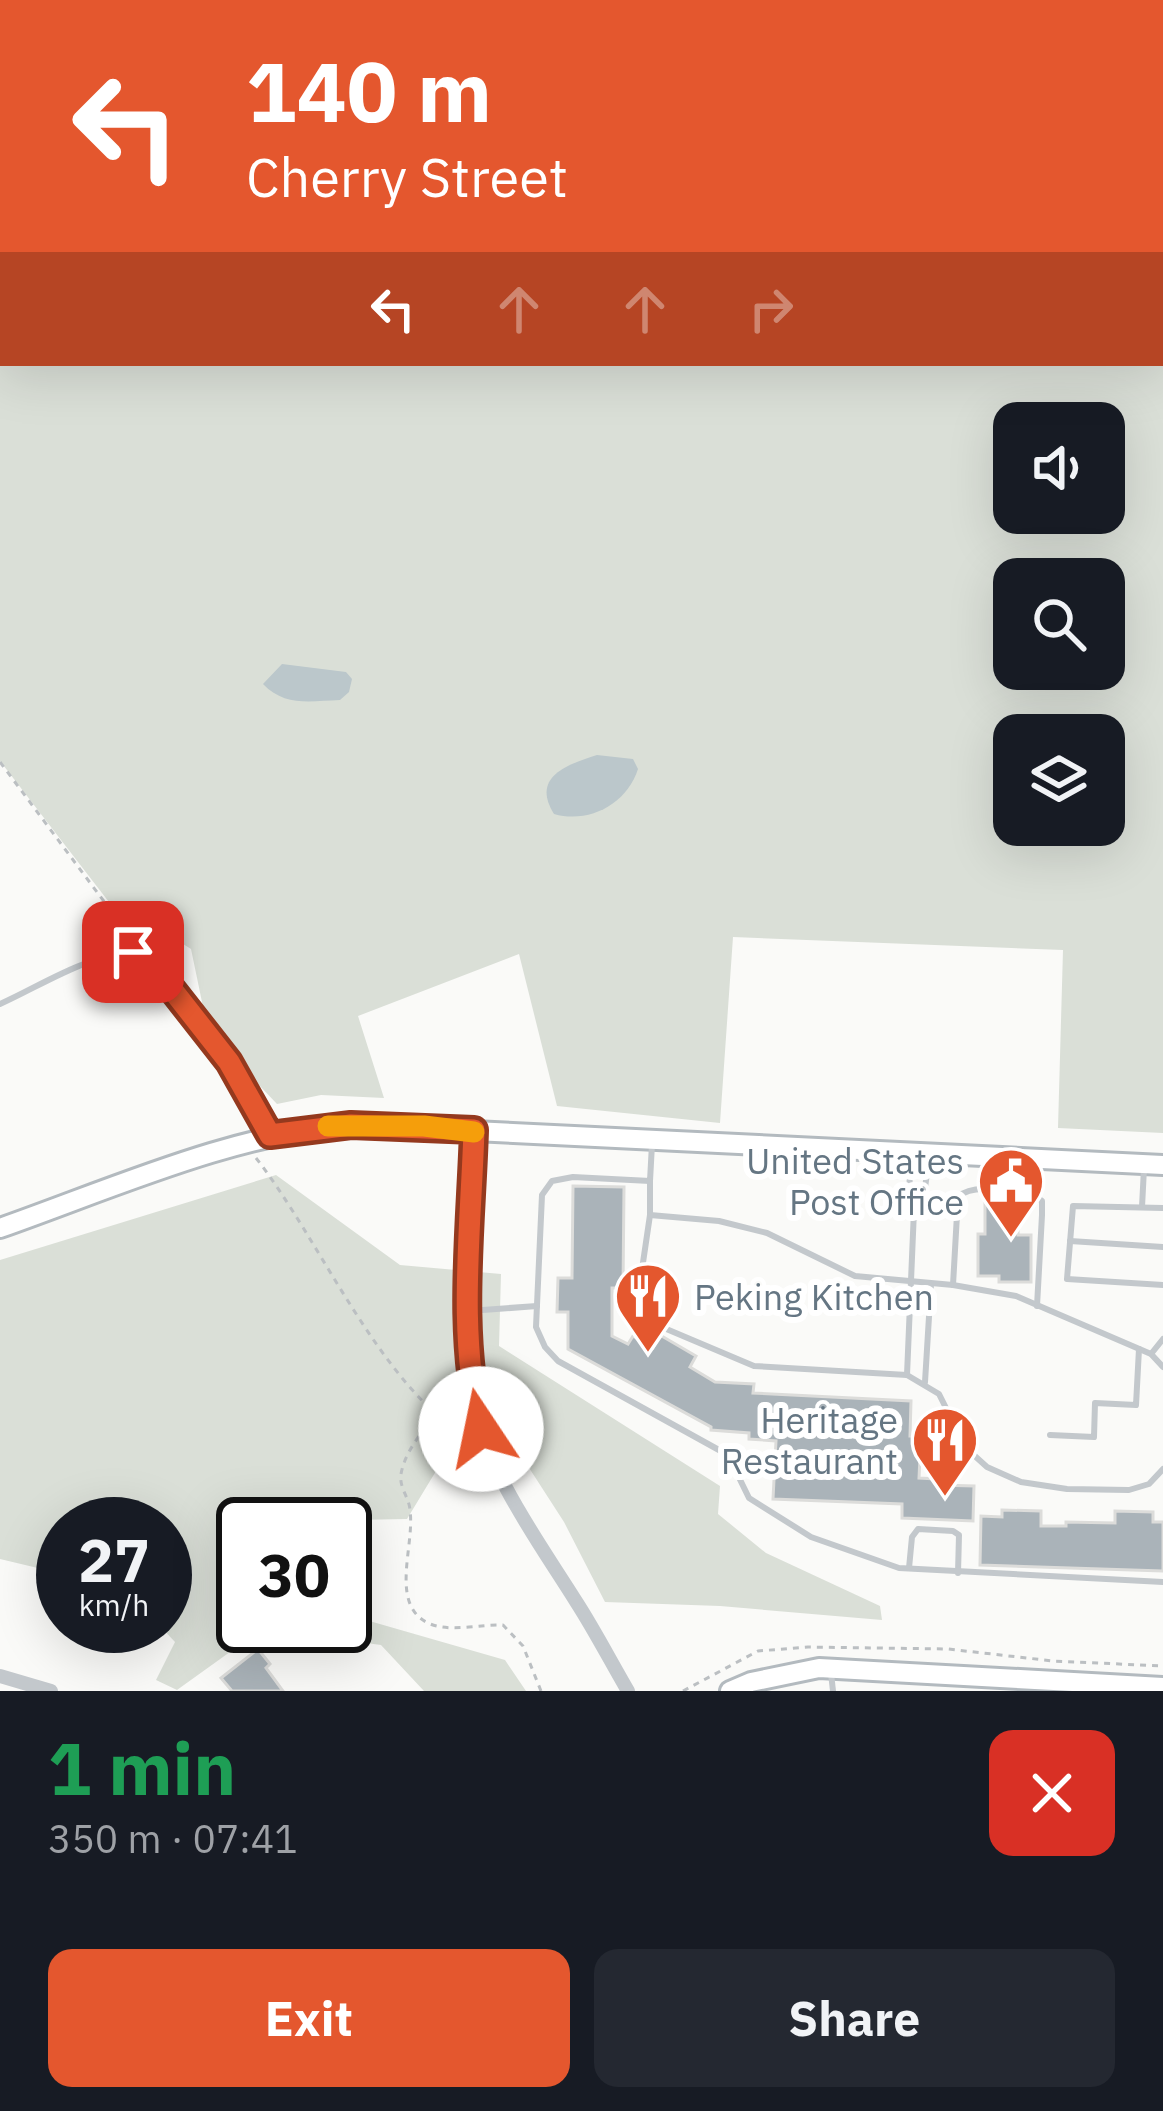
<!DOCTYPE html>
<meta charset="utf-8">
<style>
body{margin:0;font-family:"IBM Plex Sans",sans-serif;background:#242831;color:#f1f3f6;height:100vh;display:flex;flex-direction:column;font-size:45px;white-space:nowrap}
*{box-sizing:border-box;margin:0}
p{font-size:39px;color:#9ea1a6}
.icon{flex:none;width:66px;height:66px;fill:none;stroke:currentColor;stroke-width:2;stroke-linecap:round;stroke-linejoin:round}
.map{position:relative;height:1691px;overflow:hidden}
.panel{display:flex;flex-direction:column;background:#171b24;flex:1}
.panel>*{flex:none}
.banner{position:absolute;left:0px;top:0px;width:1164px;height:366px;box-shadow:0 12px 48px #0002;background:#e4572e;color:#fff;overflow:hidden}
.controls{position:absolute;left:993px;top:402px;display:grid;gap:24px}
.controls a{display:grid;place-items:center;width:132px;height:132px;border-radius:24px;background:#171b24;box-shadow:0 12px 48px #0002;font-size:60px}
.speed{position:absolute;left:36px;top:1497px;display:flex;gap:24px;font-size:60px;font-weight:700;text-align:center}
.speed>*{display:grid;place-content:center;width:156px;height:156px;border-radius:50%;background:#171b24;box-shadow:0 12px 48px #0002;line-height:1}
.speed small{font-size:30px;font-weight:400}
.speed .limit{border:6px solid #111;border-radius:18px;background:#fff;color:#111}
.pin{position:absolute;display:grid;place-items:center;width:102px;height:102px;color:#fff;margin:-51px;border-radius:24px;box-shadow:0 6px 18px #0006}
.me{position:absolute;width:132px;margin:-66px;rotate:349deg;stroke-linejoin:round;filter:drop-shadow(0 0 9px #0008)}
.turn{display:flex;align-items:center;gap:42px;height:252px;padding:0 48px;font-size:54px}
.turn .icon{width:156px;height:156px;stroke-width:2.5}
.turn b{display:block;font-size:84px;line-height:102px}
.lanes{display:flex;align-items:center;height:114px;padding:0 48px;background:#0003;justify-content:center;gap:60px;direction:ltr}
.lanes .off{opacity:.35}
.round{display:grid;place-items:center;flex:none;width:126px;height:126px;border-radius:24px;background:#242831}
.headline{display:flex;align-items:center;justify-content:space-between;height:204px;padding:0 48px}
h1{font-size:72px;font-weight:700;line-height:90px;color:#1e9e55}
.primary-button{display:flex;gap:24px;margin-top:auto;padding:24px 48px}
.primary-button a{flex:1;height:138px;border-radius:24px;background:#e4572e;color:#fff;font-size:48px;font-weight:700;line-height:138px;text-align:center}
.primary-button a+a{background:#242831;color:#f1f3f6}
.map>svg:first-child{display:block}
</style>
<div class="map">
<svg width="1163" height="1691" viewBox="0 0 1163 1691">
<rect width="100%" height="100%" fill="#fafaf8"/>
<g fill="#dadfd7" fill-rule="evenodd">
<path d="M 1143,0 L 1163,0 L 1163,1133 L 1058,1128 L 1063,950 L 733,937 L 720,1123 L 557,1106 L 519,954 L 358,1016 L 384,1098 L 321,1095 L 277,1104 L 208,1031 L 191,949 L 148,922 L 129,928 L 0,761 L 0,266 L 3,363 L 1161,363 L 1161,3 ZM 1014,423 L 1104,423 L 1104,513 L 1014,513 ZM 1014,579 L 1104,579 L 1104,669 L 1014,669 ZM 1014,735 L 1104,735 L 1104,825 L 1014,825 Z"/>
<polygon points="276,1175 400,1265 501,1274 499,1346 720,1486 718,1514 766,1553 880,1606 882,1620 720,1606 605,1602 564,1522 482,1395 407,1519 352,1520 345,1540 345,1524 243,1524 243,1626 345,1626 345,1614 505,1660 526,1691 424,1691 381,1645 262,1629 177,1690 156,1680 175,1642 160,1626 165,1626 165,1524 63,1524 63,1574 0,1559 0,1260"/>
</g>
<g fill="#bbc7cb">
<polygon points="0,0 271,0 282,3 3,3 3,53"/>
<path d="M 282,664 L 346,672 L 352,679 L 349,692 L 340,700 C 310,701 285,707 263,684 Z"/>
<path d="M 597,755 L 633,759 L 638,769 C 627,804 589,824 554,814 C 531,777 566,765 597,755 Z"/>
</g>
<g fill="#aab3b9" stroke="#dcdcda" stroke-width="3">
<polygon points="573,1186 624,1187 623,1288 612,1288 612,1336 628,1344 633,1336 653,1348 660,1335 696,1356 690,1367 715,1382 754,1384 753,1393 911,1401 910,1436 921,1436 919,1478 937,1479 937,1485 974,1486 973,1521 902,1518 902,1504 773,1499 776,1441 749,1439 749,1433 711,1430 711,1427 568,1349 568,1312 557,1312 558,1278 572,1278"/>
<polygon points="985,1201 1018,1201 1018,1235 1031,1235 1031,1282 999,1282 999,1276 978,1276 978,1234 985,1234"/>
<polygon points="1002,1510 1041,1511 1041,1526 1066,1526 1066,1522 1115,1523 1115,1511 1153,1512 1153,1522 1163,1522 1163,1571 980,1565 981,1516 1002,1517"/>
<polygon points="258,1649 270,1664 266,1668 283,1691 232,1691 221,1678"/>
</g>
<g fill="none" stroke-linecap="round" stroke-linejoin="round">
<g stroke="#b3babf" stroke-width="24">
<g id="secondary">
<path d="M 0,1228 C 111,1189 235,1133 351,1125 L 1163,1165"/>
<polyline points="730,1691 751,1682 819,1668 1163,1687"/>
</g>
</g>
<g stroke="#bbbfc2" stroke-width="3" stroke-dasharray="6 6" stroke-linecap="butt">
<polyline points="0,762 135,943"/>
<path d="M 256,1158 C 321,1241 381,1388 470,1439"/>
<path d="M 433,1417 C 420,1435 405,1452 401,1474 C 399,1488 409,1497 410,1510 C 415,1546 389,1604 428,1623 C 448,1633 481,1624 503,1625 L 523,1646 L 541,1691"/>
<polyline points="683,1691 758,1651 808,1647 948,1649 1053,1661 1163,1666"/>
</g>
<g stroke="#c3c8cc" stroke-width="6">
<path d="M 0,1004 C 43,985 93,950 142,953 L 229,1062 L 270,1134"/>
<polyline points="652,1144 650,1181 573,1177 552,1181 542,1195 536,1327 545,1347 558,1361 728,1455 749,1498 811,1537 899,1568 1163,1582"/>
<polyline points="909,1155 910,1198 914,1210 923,1203 929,1158"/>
<polyline points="650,1181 650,1215"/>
<polyline points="1142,1207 1144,1168"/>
<polyline points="1163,1208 1073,1206 1067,1279 1163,1285"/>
<polyline points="1070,1241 1163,1247"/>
<path d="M 953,1285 L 958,1197 C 976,1181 1011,1194 1035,1196 L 1042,1201 L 1042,1215 L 1037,1306"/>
<polyline points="469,1311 537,1306"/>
<polyline points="1151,1354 1163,1339"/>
<polyline points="1163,1367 1151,1354 1016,1296 953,1285 855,1276 767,1233 719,1221 650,1215 640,1283 644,1308 664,1328 754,1366 907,1375 939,1394 966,1448 987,1467 1021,1482 1067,1489 1129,1490 1149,1484 1163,1469"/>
<polyline points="907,1375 914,1210"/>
<polyline points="925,1382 931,1284"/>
<polyline points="1050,1435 1094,1437 1095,1403 1136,1405 1139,1349"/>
<polyline points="909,1568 912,1537 918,1529 953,1531 959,1535 958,1573"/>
<polyline points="831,1673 833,1691"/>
</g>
<g stroke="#c3c8cc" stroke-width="14">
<polyline points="802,0 803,3"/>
<polyline points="1038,0 1039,3"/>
<polyline points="0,176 3,177"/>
<path d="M 474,1130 C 471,1213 458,1318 473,1398 C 487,1473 537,1539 577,1603 C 595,1631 611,1662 628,1691"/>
<polyline points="0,1676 51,1691"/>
</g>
<use href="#secondary" stroke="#fff" stroke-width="18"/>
</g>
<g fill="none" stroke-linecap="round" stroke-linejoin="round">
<g stroke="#94391e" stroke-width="30">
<path id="route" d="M 133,952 L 142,953 L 149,960 L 229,1062 L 270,1135 L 351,1125 L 474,1130 C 471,1228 457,1333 481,1429"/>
</g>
<use href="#route" stroke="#e4572e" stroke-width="21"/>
<polyline stroke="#f59e0b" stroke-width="21" points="328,1126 424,1126 474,1132"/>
</g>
<defs>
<g id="civic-pin" transform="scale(3.45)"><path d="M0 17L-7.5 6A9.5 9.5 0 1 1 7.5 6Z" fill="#e4572e" stroke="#fff"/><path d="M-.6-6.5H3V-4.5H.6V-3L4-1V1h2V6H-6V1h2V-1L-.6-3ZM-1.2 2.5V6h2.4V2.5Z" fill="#fff"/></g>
<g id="restaurant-pin" transform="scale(3.45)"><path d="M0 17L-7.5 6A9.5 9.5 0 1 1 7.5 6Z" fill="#e4572e" stroke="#fff"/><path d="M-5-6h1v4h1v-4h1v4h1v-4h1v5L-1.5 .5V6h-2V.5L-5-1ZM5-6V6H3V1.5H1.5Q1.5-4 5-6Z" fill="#fff"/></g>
</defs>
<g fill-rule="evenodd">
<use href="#civic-pin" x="1011" y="1181"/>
<use href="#restaurant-pin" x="648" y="1296"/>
<use href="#restaurant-pin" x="945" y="1440"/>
</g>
<g text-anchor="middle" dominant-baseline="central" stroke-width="12" stroke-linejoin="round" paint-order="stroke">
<g font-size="36" fill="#657683" stroke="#fff" text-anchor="end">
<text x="964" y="1160">United States<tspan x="964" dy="41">Post Office</tspan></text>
<text x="694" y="1296" text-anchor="start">Peking Kitchen</text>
<text x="898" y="1419">Heritage<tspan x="898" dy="41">Restaurant</tspan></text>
</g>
</g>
</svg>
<div class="controls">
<a><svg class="icon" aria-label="sound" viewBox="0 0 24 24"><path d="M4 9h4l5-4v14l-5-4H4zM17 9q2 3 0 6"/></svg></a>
<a><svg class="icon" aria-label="search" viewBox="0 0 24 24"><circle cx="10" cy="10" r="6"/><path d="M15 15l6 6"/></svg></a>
<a><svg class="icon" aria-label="layers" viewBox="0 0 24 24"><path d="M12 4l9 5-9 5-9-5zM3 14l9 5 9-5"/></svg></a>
</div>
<div class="speed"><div>27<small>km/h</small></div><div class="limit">30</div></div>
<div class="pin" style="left:133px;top:952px;background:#d93025"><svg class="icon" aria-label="arrive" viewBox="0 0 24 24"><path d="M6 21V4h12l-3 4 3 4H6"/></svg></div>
<svg class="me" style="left:481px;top:1429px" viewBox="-20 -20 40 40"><circle r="19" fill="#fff"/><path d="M0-13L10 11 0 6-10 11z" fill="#e4572e"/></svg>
<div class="banner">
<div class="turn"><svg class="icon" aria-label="left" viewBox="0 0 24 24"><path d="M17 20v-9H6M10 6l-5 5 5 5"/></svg><div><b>140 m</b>Cherry Street</div></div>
<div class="lanes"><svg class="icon" aria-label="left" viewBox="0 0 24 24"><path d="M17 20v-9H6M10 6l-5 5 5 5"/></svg><svg class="icon off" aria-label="ahead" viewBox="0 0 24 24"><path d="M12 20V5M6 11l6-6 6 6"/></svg><svg class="icon off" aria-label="ahead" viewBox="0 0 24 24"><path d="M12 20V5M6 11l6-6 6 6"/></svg><svg class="icon off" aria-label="right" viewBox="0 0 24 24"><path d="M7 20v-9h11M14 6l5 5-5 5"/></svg></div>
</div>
</div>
<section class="panel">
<div class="headline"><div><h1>1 min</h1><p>350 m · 07:41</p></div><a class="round" style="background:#d93025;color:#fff"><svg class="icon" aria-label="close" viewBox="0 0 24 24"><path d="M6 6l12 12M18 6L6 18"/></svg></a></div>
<div class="primary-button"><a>Exit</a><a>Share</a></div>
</section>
